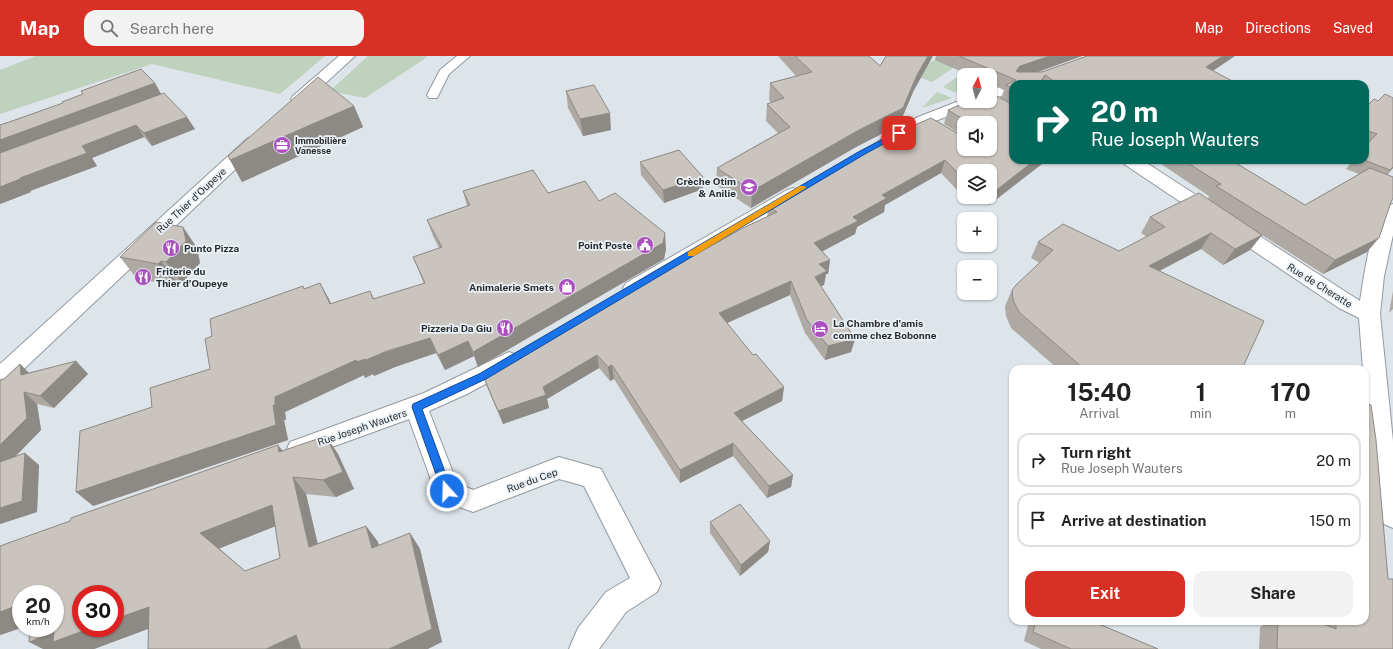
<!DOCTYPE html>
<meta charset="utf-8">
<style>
body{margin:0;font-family:"Public Sans",sans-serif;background:#f2f2f2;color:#222;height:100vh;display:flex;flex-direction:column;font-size:15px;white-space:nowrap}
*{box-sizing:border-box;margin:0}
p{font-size:13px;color:#767676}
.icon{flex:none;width:22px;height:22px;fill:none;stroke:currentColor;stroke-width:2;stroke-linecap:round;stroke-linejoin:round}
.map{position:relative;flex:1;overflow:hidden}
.details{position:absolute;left:1009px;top:309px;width:360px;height:260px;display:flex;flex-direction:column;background:#fff;border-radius:12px;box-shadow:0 1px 3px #0004}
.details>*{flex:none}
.top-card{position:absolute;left:1009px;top:24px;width:360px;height:84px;border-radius:12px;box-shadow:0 1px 3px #0004;background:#00695c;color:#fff;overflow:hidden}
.needle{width:26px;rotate:6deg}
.controls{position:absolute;left:957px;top:12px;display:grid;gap:8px}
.controls a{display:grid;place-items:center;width:40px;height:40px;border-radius:8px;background:#fff;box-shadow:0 1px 3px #0004;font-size:20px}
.speed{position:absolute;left:12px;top:529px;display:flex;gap:8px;font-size:20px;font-weight:700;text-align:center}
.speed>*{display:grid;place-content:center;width:52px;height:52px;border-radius:50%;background:#fff;box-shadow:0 1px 3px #0004;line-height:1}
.speed small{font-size:10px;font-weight:400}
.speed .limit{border:6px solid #d22;background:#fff;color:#111}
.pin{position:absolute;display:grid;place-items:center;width:34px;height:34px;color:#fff;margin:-17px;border-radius:8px;box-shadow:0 2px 6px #0006}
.me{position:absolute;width:44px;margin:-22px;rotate:340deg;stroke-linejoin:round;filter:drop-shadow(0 0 3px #0008)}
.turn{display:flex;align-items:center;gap:14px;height:84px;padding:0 16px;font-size:18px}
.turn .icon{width:52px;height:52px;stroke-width:2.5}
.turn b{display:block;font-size:28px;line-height:34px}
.eta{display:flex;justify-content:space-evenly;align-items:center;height:68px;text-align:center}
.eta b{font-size:24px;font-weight:700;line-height:28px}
.action{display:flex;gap:8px;margin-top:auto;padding:8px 16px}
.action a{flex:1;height:46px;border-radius:12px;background:#d93025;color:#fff;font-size:16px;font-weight:700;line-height:46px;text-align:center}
.action a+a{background:#f2f2f2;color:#222}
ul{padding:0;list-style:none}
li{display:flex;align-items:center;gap:12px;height:54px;margin:0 8px 6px;padding:0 8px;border:2px solid #e0e0e0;border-radius:12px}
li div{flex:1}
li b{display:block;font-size:15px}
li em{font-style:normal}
header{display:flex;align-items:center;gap:24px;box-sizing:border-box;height:56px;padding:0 20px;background:#d93025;color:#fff}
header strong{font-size:19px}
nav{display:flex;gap:22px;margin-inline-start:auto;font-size:14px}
.search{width:280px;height:36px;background:#f2f2f2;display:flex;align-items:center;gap:10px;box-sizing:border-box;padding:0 14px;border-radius:12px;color:#767676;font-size:15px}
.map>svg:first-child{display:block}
</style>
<header>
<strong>Map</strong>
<div class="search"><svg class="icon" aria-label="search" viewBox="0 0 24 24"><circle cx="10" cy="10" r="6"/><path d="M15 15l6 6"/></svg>Search here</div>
<nav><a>Map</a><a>Directions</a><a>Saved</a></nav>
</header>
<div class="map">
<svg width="1393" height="593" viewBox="0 0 1393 593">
<rect width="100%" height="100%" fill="#dde4ea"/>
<g fill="#bfd2bd">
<polygon points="36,0 325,0 280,38 152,8 0,58 0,14"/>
<polygon points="368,0 427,0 423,4 365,42 330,35"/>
<polygon points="937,3 953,12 932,26 919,21 921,4 931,6"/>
<polygon points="964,16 969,19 964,19 964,35 954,36 943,31"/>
<polygon points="937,36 952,42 922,52"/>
</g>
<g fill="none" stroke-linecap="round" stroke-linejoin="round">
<g stroke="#93999f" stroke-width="2">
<polygon id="service" points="457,0 470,0 449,18 437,42 429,42 427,39 440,14"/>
</g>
<g stroke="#93999f" stroke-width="2">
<g id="minor">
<polygon points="1013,26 1019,28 1013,28 1013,36 990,44 990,34"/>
<polygon points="964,43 964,45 982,45 980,48 930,67 895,87 889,88 883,87 881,83 883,79 918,61"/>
<path d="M 1121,104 L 1142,104 L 1360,245 C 1365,214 1369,177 1386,150 L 1393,148 L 1393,179 L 1384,220 L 1380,258 L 1393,385 L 1393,472 L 1384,468 L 1380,460 C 1372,411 1365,363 1365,313 L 1363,313 L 1359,262 L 1339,252 L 1124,108 Z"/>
<polygon points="793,132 799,134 802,138 799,142 640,237 633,239 626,237 623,232 626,227 787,134"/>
<polygon points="509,296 517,299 520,305 517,311 467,338 429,355 457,427 473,434 559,401 601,413 661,527 657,536 626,556 599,593 569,593 578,572 606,536 630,522 584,430 559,423 473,456 438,443 409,363 299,403 290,400 287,393 290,386 424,337"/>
</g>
</g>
<g stroke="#93999f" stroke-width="2">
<g id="secondary">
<polygon points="339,0 355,0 305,46 299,48 293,46 291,43 293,40"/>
<polygon points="254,81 260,82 262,86 260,90 8,328 0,331 0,308 248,82"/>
</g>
</g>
<use href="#service" fill="#fff" fill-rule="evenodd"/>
<use href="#minor" fill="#fff" fill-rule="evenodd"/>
<use href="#secondary" fill="#fff" fill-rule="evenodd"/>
</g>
<g fill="#aea9a3" fill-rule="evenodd">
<polygon points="778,0 869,0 880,10 913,36 899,69 856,91 751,152 716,129 717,112 778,77 766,65 767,48 771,47 769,44 770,27 796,20"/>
<polygon points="936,0 1082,0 1036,16 1213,15 1238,28 1013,28 1013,49 1001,42 1004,34 990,28 990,19 969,19 935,4"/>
<polygon points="155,27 161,38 195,73 152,90 144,81 92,102 97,110 30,135 31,136 0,148 0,69 12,65 63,47 83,38 81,35"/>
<polygon points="566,35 611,74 583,80 568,52"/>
<polygon points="990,36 1013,49 1013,104 1047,104 989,149 982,141 990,141 990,115 964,115 964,136 960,137 941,117 885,149 884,156 857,171 855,178 822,195 830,204 828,218 826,218 824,229 821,230 855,283 851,296 825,304 805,277 790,239 727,267 753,299 756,298 784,331 782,345 742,365 793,419 791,431 767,442 733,400 680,427 614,323 610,325 599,312 547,343 549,352 503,368 487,331 482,317 658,214 658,219 743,172 767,161 768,150 873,88 892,77 892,79 931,62 964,81 964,93 990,93 990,67 964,67 964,80 944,68 948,54 969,45 990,45"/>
<polygon points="1393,42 1393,112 1387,119 1391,148 1367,196 1323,218 1262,179 1250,194 1223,209 1201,193 1160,215 1242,313 1058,313 1011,272 1006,260 1005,250 1012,234 1040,207 1031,202 1038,186 1119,195 1147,181 1141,177 1150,161 1208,143 1209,140 1155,104 1231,104 1305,149 1359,118 1346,113 1353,104 1365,104 1366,90 1365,89 1365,52 1378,45"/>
<polygon points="354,50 363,71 242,126 228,100"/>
<polygon points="640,106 703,121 703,133 664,147 641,119"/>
<polygon points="463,135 548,137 599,145 666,193 664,203 478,311 474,300 445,314 436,297 395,311 374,320 373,318 365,322 364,319 285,356 286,364 284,364 288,384 93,450 152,351 210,313 212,280 304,233 320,227 331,248 370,235 374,243 424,228 413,201 439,192 433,180 427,164 467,150"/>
<polygon points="183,171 197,192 200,207 182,227 176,226 174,229 137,223 120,201"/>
<polygon points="1393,235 1393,253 1389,257"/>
<polygon points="76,305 88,318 54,352 37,348 41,374 15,401 39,409 37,456 0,468 0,324 4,323 20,308 29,317"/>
<path d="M 326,380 L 338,398 L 354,433 L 336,441 L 306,438 L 318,488 L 366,470 L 378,486 L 379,490 L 410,477 L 420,493 L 442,586 L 148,573 L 94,593 L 55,572 L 21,538 L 21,572 L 0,579 L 0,490 L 70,465 L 278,389 L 282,395 ZM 275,470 L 280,502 L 245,515 L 219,492 Z"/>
<polygon points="710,466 770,485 768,496 740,520 710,477"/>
<polygon points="1029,565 1092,565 1158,593 1041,593 1024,585"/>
<polygon points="1267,565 1365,565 1393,593 1259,593 1260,571 1267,567"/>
</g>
<g fill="#8d8985">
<polygon points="928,0 933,0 913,36 899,69 856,91 751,152 752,135 917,19"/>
<polygon points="1050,0 1082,0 1016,24 1016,15 1020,10"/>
<polygon points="1223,0 1235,0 1198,25 1206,11"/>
<polygon points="1045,19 1041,28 1039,28"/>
<polygon points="155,27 162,40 0,100 0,84"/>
<polygon points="354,50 363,71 242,126 230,104"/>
<polygon points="610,57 611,74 583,80 580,63"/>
<polygon points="187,61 195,73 152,90 144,77"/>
<polygon points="136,69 144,81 92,102 97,110 30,135 31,136 0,148 0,131 20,122 82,90"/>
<polygon points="945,104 941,117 885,149 884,156 857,171 855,178 812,201 814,187 853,161 882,139"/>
<polygon points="1035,104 1047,104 989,149 994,136"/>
<polygon points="1393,111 1393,112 1379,126"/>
<polygon points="703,121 703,133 664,147 663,134"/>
<polygon points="964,124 964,136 960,137"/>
<polygon points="183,171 197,192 200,207 182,227 166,206"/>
<polygon points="665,177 666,193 664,203 478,311 473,296"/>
<polygon points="1211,177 1201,193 1139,225 1149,210"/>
<polygon points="1262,179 1250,194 1223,209 1235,193"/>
<polygon points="1379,182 1367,196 1323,218 1335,204"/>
<polygon points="830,204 828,218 826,218 824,229 812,234 815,221 819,208"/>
<polygon points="161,205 176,226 174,229 158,208"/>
<polygon points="791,225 790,239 718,271 719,257"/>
<polygon points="320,227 329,243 339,264 330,248"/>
<polygon points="430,282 436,297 395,311 374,320 373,318 365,322 364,319 285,356 286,364 284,364 288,384 93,450 76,436 273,349 275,341 356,304 365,303"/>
<polygon points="855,283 851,296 825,304 828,290"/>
<polygon points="468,285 474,300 445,314 438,299"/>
<polygon points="597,299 599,312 547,343 549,352 503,368 498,355 543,331"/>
<polygon points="76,305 88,318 54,352 40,340"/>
<polygon points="20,308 33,321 21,319"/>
<polygon points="612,309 614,323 610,325 608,311"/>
<polygon points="784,331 782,345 734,369 734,357"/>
<polygon points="24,336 37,348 41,374 0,416 0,389"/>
<polygon points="326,380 338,398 354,433 336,441 323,424"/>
<polygon points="733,387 733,400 680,427 680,414"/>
<polygon points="278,389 292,407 279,396"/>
<polygon points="25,397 39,409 37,456 0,468 0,452"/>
<polygon points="793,419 791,431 767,442 769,430"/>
<polygon points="293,421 306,438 322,507 309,491"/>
<polygon points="272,449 286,466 218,493 200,477"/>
<polygon points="366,470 378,486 383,508 372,492"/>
<polygon points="410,477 420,493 442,586 428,593 389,593"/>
<polygon points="770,485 768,496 740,520 741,509"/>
<polygon points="21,548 21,572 0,579 0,556"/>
<polygon points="149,551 169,565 94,593 43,593 29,586 54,576 91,572 115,572 115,563"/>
<polygon points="296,579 311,593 266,593"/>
</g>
<g fill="#cac4be" stroke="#8d8985" fill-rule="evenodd">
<polygon points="795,0 869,0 880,10 886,0 928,0 917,19 903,52 859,74 752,135 717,112 790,71 767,48 784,42 770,27 812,16"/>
<polygon points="959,0 1050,0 1020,10 1016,15 1018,16 1042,16 1087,0 1223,0 1206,11 1238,28 1058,28 1045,19 1039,28 1013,28 1013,33 1006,29 1016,24"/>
<polygon points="141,13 155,27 0,84 0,69 12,65 63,47 62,46 83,38 81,35"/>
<polygon points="318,21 354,50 230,104 228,100"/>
<polygon points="594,29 610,57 580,63 566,35"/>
<polygon points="990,36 1013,49 1013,104 1035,104 994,136 990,131 990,115 964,115 964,123 945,104 882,139 887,142 853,161 858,165 814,187 830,204 819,208 827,215 815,221 855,283 828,290 807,264 791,225 719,257 753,299 756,298 784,331 734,357 793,419 769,430 733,387 680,414 612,309 608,311 597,299 543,331 546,339 498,355 482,317 658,214 657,220 743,172 777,156 768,150 873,88 892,77 892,79 931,62 964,81 964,93 990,93 990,90 992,89 995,84 990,79 990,67 969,67 948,54 969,45 990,45"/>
<polygon points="164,37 187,61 144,77 136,69 82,90 87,97 20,122 20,123 0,131 0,97"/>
<polygon points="1385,38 1393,42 1393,111 1390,114 1364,104 1365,104 1365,90 1377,78 1365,74 1365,52 1374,43 1378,45"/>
<polygon points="679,94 703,121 663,134 640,106"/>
<polygon points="1183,104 1231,104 1305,149 1370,112 1393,121 1393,142 1391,146 1379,182 1335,204 1216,130 1221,128"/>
<polygon points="533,114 548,137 585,125 599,145 615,137 665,177 663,187 473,296 468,285 438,299 430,282 387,295 366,304 365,303 357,306 356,304 275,341 275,349 273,349 276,369 76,436 80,375 152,351 150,332 210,313 205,283 212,280 210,263 303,230 304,233 320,227 330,248 370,235 373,243 425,227 413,201 442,191 427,164 470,149 463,135"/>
<polygon points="1199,137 1262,179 1235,193 1211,177 1149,210 1264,265 1242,313 1083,313 1083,312 1019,256 1013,244 1012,234 1016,229 1053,194 1038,186 1063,168 1119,195 1165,171 1150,161"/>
<polygon points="156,166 183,171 186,185 166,206 161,205 158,208 120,201"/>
<polygon points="76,305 40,340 24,336 27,362 0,389 0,324 4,323 20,308 21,319"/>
<polygon points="1365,348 1371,349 1376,384 1388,523 1393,523 1393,593 1277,593 1278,565 1316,565 1336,573 1336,565 1365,565"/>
<path d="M 326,380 L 343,416 L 323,424 L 293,421 L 309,491 L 366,470 L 372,492 L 410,477 L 432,573 L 389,593 L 301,593 L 296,579 L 266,593 L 148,593 L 149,551 L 115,563 L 115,538 L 81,538 L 81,572 L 91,572 L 53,586 L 54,576 L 29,586 L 30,572 L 55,572 L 55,538 L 21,538 L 21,548 L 0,556 L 0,490 L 70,465 L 71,462 L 278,389 L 279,396 ZM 272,449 L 280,502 L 245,515 L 200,477 Z"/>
<polygon points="25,397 22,445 0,452 0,406"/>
<polygon points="740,448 770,485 741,509 710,466"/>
<polygon points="1036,565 1092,565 1158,593 1071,593 1033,576"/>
</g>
<polygon fill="#1a73e8" stroke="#114b97" points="899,75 903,77 902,78 865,98 486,323 422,353 452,435 450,438 447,440 443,438 412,351 413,348 479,318 860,95"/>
<polygon fill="#f59e0b" points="800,130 805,130 806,132 694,200 688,200 688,196"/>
<defs>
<g id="office-disc" transform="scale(0.9)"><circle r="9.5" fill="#aa50bc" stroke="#eaf1f7"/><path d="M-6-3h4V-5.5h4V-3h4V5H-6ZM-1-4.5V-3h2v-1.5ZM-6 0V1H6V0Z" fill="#fff"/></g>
<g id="school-disc" transform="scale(0.9)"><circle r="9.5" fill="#aa50bc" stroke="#eaf1f7"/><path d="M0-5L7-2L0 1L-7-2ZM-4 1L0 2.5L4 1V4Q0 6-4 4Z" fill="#fff"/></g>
<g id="civic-disc" transform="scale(0.9)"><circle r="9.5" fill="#aa50bc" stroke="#eaf1f7"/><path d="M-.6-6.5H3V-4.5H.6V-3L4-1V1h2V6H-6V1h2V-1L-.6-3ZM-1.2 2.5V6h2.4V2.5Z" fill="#fff"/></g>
<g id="restaurant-disc" transform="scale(0.9)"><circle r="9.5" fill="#aa50bc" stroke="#eaf1f7"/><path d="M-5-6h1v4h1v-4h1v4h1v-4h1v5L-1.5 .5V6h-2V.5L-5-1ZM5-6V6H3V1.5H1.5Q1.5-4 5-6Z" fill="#fff"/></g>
<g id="shop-disc" transform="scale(0.9)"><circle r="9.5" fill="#aa50bc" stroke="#eaf1f7"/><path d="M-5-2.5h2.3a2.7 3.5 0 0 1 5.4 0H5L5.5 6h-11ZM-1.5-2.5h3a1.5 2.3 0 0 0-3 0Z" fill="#fff"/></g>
<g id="hotel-disc" transform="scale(0.9)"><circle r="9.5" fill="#aa50bc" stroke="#eaf1f7"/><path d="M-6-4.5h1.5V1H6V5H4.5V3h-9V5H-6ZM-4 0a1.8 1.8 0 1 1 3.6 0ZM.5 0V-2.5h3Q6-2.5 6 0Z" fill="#fff"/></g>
</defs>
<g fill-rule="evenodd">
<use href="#office-disc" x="282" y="89"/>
<use href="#school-disc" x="749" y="131"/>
<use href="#civic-disc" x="645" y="189"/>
<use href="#restaurant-disc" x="171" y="192"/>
<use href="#restaurant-disc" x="143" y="221"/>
<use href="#shop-disc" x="567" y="231"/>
<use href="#restaurant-disc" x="505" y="272"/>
<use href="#hotel-disc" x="820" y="273"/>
</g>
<g text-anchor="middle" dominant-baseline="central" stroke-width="3.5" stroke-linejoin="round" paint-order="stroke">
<g font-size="9" font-weight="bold" fill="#292b2d" stroke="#eaf1f7" text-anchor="start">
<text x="295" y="84">Immobilière<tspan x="295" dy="10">Vanesse</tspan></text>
</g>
<g font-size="10" font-weight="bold" fill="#292b2d" stroke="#eaf1f7" text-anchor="end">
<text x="736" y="125">Crèche Otim<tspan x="736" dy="12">&amp; Anilie</tspan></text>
<text x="632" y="189">Point Poste</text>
<text x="184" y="192" text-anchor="start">Punto Pizza</text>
<text x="156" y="215" text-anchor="start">Friterie du<tspan x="156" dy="12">Thier d'Oupeye</tspan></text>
<text x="554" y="231">Animalerie Smets</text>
<text x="833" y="267" text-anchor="start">La Chambre d'amis<tspan x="833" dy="12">comme chez Bobonne</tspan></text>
<text x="492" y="272">Pizzeria Da Giu</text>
</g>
<g font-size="10" fill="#292b2d" stroke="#eaf1f7">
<text transform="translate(191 144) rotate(-43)">Rue Thier d'Oupeye</text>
<text transform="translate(1320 229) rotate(32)">Rue de Cheratte</text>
<text transform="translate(362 371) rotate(-19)">Rue Joseph Wauters</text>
<text transform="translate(532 424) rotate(-20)">Rue du Cep</text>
</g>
</g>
</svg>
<div class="controls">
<a><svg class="needle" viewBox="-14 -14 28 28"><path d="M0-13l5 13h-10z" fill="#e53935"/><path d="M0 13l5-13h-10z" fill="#767676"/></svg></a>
<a><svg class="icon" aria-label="sound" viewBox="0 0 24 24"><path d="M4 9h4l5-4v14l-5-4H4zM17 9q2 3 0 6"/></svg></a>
<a><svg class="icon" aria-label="layers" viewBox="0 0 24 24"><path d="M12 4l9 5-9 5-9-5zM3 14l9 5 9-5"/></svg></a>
<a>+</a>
<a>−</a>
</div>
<div class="speed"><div>20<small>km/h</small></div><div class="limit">30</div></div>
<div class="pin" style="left:899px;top:77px;background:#d93025"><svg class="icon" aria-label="arrive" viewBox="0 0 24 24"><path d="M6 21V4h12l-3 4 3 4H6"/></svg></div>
<svg class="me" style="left:447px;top:435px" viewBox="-20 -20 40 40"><circle r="17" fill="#1a73e8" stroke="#fff" stroke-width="3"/><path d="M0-11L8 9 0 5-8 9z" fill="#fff"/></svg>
<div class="top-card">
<div class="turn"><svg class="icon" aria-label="right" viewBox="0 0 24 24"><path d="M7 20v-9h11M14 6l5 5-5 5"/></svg><div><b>20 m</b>Rue Joseph Wauters</div></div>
</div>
<section class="details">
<div class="eta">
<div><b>15:40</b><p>Arrival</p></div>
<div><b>1</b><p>min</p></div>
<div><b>170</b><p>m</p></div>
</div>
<ul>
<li><svg class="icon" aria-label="right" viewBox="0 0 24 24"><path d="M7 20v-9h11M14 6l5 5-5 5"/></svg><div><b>Turn right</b><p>Rue Joseph Wauters</p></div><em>20 m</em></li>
<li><svg class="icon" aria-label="arrive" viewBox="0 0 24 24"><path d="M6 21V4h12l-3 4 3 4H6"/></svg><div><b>Arrive at destination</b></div><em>150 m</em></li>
</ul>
<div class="action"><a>Exit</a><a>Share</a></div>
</section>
</div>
